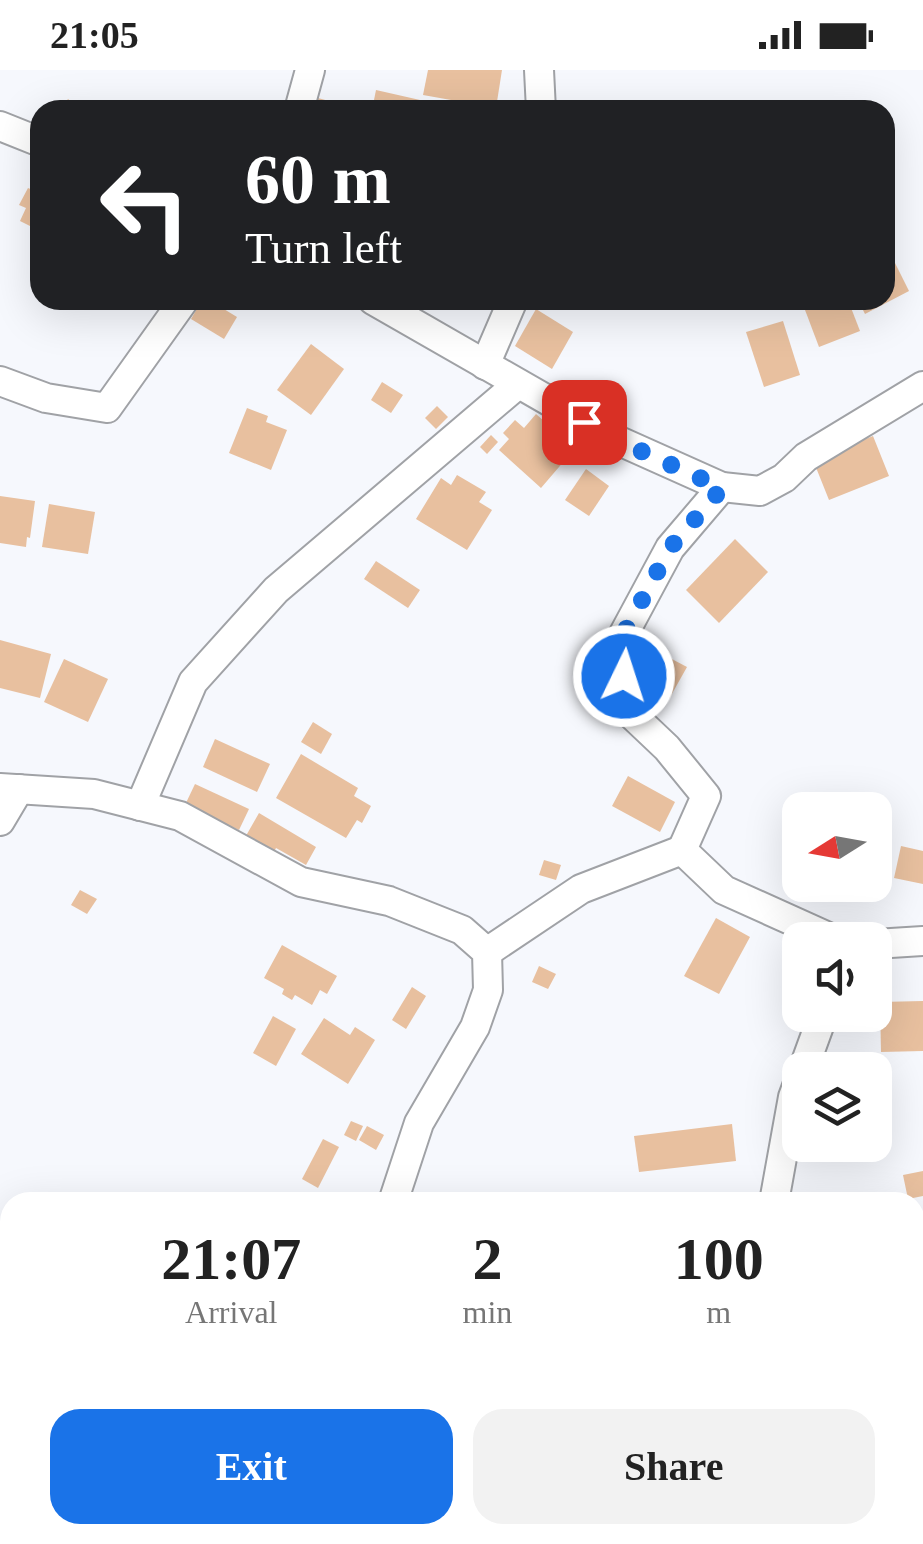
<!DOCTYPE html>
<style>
body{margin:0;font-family:Georgia,serif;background:#f2f2f2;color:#222;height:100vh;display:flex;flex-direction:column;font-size:38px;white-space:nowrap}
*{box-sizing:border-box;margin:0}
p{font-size:32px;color:#767676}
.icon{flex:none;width:55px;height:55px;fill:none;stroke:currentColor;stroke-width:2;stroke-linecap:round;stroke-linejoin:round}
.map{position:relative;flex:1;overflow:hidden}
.sheet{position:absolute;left:0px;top:1122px;width:925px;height:352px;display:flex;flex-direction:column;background:#fff;border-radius:30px 30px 0 0;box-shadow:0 10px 40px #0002}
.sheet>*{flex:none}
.banner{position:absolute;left:30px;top:30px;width:865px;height:210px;border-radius:30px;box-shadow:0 10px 40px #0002;background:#202124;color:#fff;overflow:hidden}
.needle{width:65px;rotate:259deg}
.tools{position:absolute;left:782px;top:722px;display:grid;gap:20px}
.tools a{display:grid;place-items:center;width:110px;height:110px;border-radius:20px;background:#fff;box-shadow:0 10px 40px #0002;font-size:50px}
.pin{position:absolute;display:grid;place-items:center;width:85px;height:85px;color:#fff;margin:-42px;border-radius:20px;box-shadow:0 5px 15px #0006}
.me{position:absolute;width:110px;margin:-55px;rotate:4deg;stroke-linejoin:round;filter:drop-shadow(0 0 8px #0008)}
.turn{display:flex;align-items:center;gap:35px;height:210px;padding:0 50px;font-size:45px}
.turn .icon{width:130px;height:130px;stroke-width:2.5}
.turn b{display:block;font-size:70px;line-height:85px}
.eta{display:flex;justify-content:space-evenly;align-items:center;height:170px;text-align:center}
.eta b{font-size:60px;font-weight:600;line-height:70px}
.primary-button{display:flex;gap:20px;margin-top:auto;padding:20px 50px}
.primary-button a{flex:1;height:115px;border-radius:30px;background:#1a73e8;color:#fff;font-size:40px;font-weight:600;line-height:115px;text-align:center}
.primary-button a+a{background:#f2f2f2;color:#222}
.status{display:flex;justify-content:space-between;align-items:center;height:70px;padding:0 50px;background:#fff;direction:ltr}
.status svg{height:28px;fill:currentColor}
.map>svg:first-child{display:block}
</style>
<div class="status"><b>21:05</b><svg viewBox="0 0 49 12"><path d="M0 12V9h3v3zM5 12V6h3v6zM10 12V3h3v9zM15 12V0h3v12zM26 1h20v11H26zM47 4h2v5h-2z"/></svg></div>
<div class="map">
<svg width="923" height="1474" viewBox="0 0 923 1474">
<rect width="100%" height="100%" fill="#f6f8fd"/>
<g fill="#e8c09f">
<polygon points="428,0 502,0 496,38 423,25"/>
<polygon points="376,20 420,30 418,40 372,40"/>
<polygon points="318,28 358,39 358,40 315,40"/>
<polygon points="68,29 82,40 60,40"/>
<polygon points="40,111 40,161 20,151 26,138 19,135 28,118 35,121"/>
<polygon points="889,181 909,221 865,244 858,230 885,230 885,183"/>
<polygon points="202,230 209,230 237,247 224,269 191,249"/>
<polygon points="227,230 249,230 243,240"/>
<polygon points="808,230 848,230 860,261 819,277 802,232"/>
<polygon points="536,239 573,262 552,299 515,276"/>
<polygon points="783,251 800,305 764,317 746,262"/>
<polygon points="311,274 344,299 311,345 277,320"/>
<polygon points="382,312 403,325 391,343 371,330"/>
<polygon points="437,336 448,347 436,359 425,348"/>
<polygon points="247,338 268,346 266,352 287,360 271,400 229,383"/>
<polygon points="536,344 561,366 557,371 571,383 541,418 499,380 509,369 503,363 515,350 524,358"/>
<polygon points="491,365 498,372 487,384 480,377"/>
<polygon points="873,366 889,406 829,430 813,390"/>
<polygon points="586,399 609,416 589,446 565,430"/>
<polygon points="457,405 486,422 479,432 492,440 467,480 416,449 441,408 451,415"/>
<polygon points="0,426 35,431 30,468 27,467 26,477 0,473"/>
<polygon points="49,434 95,442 88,484 42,477"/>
<polygon points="735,469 768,502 719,553 686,520"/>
<polygon points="376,491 420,520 408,538 364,509"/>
<polygon points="0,570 51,584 40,628 0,618"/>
<polygon points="651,578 687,597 669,629 634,609"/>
<polygon points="64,589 108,609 88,652 44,632"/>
<polygon points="313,652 332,664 321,684 301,672"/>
<polygon points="215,669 270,694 257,722 203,697"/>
<polygon points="301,684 358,718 354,726 371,736 362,753 357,750 346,768 276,728"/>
<polygon points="628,706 675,732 660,762 612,736"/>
<polygon points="195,714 249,739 239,760 185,735"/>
<polygon points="259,743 316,777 306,795 276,778 271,788 243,771"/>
<polygon points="901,776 923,781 923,814 894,808"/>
<polygon points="544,790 561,795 556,810 539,805"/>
<polygon points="80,820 97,829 87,844 71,835"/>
<polygon points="716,848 750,867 719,924 684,906"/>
<polygon points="282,875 337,906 327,924 320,920 312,935 295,925 292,930 282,924 284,919 264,908"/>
<polygon points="539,896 556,904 548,919 532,912"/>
<polygon points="412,917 426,926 406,959 392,950"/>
<polygon points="923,931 923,981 881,982 880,932"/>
<polygon points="273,946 296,959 276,996 253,983"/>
<polygon points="324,948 350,965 355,957 375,970 348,1014 301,984"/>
<polygon points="875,1035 887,1036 887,1055 875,1055"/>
<polygon points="351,1051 363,1056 356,1071 344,1065"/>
<polygon points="732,1054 736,1091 639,1102 634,1066"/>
<polygon points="367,1056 384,1065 376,1080 359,1070"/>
<polygon points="323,1069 339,1077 318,1118 302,1109"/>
<polygon points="923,1101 923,1126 908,1129 903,1105"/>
<polygon points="862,1466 864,1474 840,1474 840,1473"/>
</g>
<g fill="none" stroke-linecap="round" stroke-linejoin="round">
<g stroke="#a0a2a6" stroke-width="32">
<g id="minor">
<polyline points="539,0 541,40"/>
<polyline points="299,40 310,0"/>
<polyline points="0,56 40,72"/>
<polyline points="373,230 617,370 722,417 760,421 784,408 806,387 923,316"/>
<polyline points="485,295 513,230"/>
<polyline points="0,311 46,328 107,338 184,230"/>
<polyline points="722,417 670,478 620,571 628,641 667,678 706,726 682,780 724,820 835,870"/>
<polyline points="0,718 94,724 180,746 301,812 389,831 462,860 487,882 488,920 475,957 419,1053 393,1132"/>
<polyline points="140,736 193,612 276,520 518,314"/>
<polyline points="0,751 19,719"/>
<polyline points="875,874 923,871"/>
<polyline points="487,882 581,819 682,780"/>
<polyline points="803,1000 823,945"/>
<polyline points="774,1132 793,1027 800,1008"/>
<polyline points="805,1465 806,1474"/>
</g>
</g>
<use href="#minor" stroke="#fff" stroke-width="28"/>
</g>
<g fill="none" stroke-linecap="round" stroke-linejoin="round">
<polyline stroke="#1a73e8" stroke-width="18" stroke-dasharray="0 32.4" points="584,352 617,370 722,418 670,478 620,571 624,606"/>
</g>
</svg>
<div class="tools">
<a><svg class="needle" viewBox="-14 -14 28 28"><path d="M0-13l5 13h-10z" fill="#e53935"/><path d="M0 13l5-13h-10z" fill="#767676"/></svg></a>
<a><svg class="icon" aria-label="sound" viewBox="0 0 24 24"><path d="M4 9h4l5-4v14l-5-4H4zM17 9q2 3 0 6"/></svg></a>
<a><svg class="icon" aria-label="layers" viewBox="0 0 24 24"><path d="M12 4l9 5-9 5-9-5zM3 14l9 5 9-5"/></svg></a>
</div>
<div class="pin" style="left:584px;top:352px;background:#d93025"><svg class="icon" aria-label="arrive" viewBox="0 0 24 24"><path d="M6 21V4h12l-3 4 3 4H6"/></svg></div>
<svg class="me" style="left:624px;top:606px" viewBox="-20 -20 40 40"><circle r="17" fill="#1a73e8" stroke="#fff" stroke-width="3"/><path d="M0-11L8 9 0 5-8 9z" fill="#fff"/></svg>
<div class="banner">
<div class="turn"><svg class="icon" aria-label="left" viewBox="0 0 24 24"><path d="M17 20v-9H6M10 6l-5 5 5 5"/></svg><div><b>60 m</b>Turn left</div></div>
</div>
<section class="sheet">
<div class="eta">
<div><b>21:07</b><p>Arrival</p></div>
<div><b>2</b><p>min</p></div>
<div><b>100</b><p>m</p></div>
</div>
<div class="primary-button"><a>Exit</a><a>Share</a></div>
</section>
</div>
